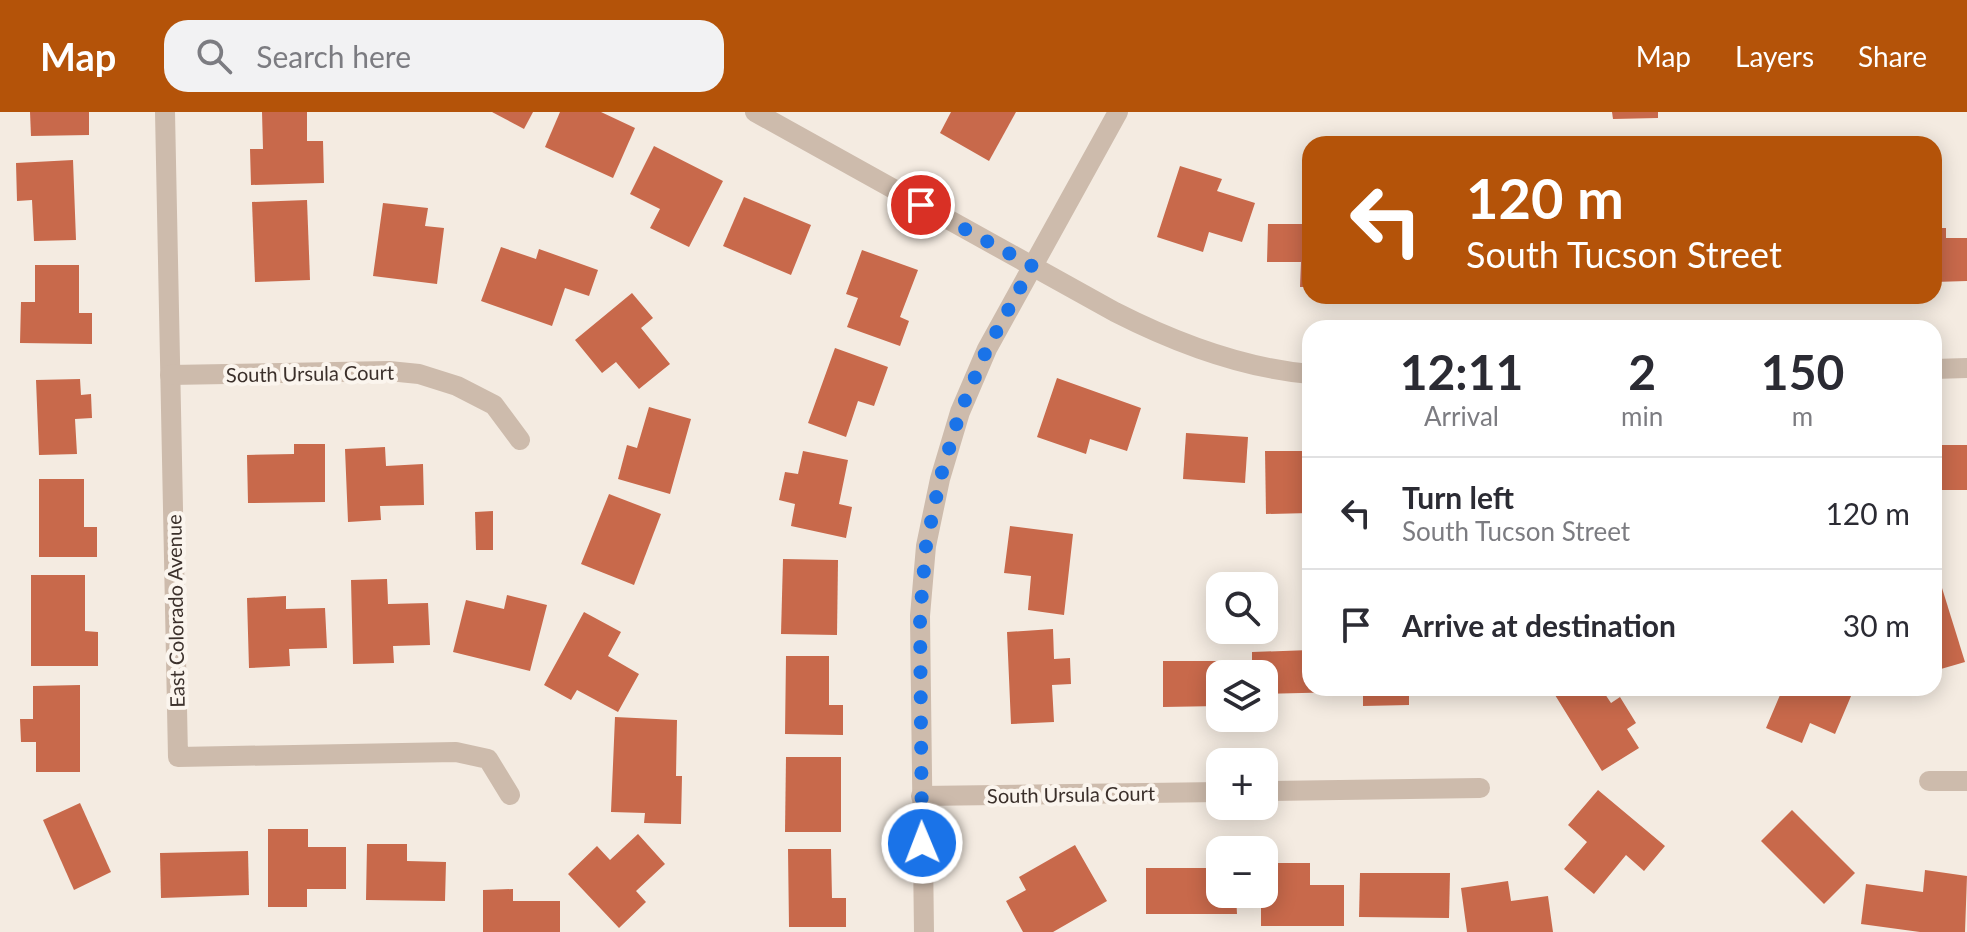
<!DOCTYPE html>
<meta charset="utf-8">
<style>
body{margin:0;font-family:Lato,sans-serif;background:#f2f2f3;color:#2b2b33;height:100vh;display:flex;flex-direction:column;font-size:30px;white-space:nowrap}
*{box-sizing:border-box;margin:0}
p{font-size:26px;color:#7c7c81}
.icon{flex:none;width:44px;height:44px;fill:none;stroke:currentColor;stroke-width:2;stroke-linecap:round;stroke-linejoin:round}
.map{position:relative;flex:1;overflow:hidden}
.sheet{position:absolute;left:1302px;top:208px;width:640px;height:376px;display:flex;flex-direction:column;background:#fff;border-radius:24px;box-shadow:0 4px 20px #0003}
.sheet>*{flex:none}
.top-card{position:absolute;left:1302px;top:24px;width:640px;height:168px;border-radius:24px;box-shadow:0 4px 20px #0003;background:#b45309;color:#fff;overflow:hidden}
.fabs{position:absolute;left:1206px;top:460px;display:grid;gap:16px}
.fabs a{display:grid;place-items:center;width:72px;height:72px;border-radius:16px;background:#fff;box-shadow:0 4px 20px #0003;font-size:40px}
.pin{position:absolute;display:grid;place-items:center;width:68px;height:68px;color:#fff;margin:-34px;border:4px solid #fff;border-radius:50%;box-shadow:0 2px 8px #0007}
.me{position:absolute;width:88px;margin:-44px;rotate:359deg;stroke-linejoin:round;filter:drop-shadow(0 0 6px #0008)}
.turn{display:flex;align-items:center;gap:28px;height:168px;padding:0 32px;font-size:36px}
.turn .icon{width:104px;height:104px;stroke-width:2.5}
.turn b{display:block;font-size:56px;line-height:68px}
.eta{display:flex;justify-content:space-evenly;align-items:center;height:136px;text-align:center}
.eta b{font-size:48px;font-weight:700;line-height:56px}
ul{padding:0;list-style:none}
li{display:flex;align-items:center;gap:24px;height:112px;padding:0 32px;border-top:2px solid #e1e1e2}
li div{flex:1}
li b{display:block;font-size:30px}
li em{font-style:normal}
header{display:flex;align-items:center;gap:48px;box-sizing:border-box;height:112px;padding:0 40px;background:#b45309;color:#fff}
header strong{font-size:38px}
nav{display:flex;gap:44px;margin-inline-start:auto;font-size:28px}
.search{width:560px;height:72px;background:#f2f2f3;display:flex;align-items:center;gap:20px;box-sizing:border-box;padding:0 28px;border-radius:24px;color:#7c7c81;font-size:30px}
.map>svg:first-child{display:block}
</style>
<header>
<strong>Map</strong>
<div class="search"><svg class="icon" aria-label="search" viewBox="0 0 24 24"><circle cx="10" cy="10" r="6"/><path d="M15 15l6 6"/></svg>Search here</div>
<nav><a>Map</a><a>Layers</a><a>Share</a></nav>
</header>
<div class="map">
<svg width="1967" height="820" viewBox="0 0 1967 820">
<rect width="100%" height="100%" fill="#f4ebe1"/>
<g fill="#c8694b">
<polygon points="30,0 89,0 89,23 31,24"/>
<polygon points="262,0 307,0 307,29 323,29 324,71 251,73 250,37 263,37"/>
<polygon points="492,0 533,0 524,17"/>
<polygon points="560,0 601,0 635,16 613,66 545,35"/>
<polygon points="951,0 1016,0 989,49 940,21"/>
<polygon points="1612,0 1658,0 1658,6 1613,7"/>
<polygon points="654,34 723,69 689,135 650,116 660,97 630,82"/>
<polygon points="73,48 76,128 34,129 32,88 17,89 16,51"/>
<polygon points="1180,54 1222,67 1217,79 1255,91 1242,130 1209,120 1203,140 1157,125"/>
<polygon points="744,85 811,113 791,163 723,134"/>
<polygon points="307,88 310,168 255,170 252,90"/>
<polygon points="383,91 428,96 425,114 444,116 437,172 373,164"/>
<polygon points="1268,112 1310,112 1310,175 1300,175 1301,150 1267,150"/>
<polygon points="1934,116 1946,116 1946,126 1967,126 1967,169 1934,170"/>
<polygon points="501,135 536,147 539,137 598,158 589,184 565,176 552,214 481,189"/>
<polygon points="862,138 918,158 900,205 909,209 900,234 847,215 858,186 846,182"/>
<polygon points="35,153 79,153 79,201 92,201 92,232 20,231 21,190 35,190"/>
<polygon points="632,181 653,206 641,216 670,252 639,277 616,250 602,261 575,228"/>
<polygon points="835,236 888,255 874,294 858,289 846,325 808,311"/>
<polygon points="1057,266 1141,296 1127,339 1090,327 1086,342 1037,325"/>
<polygon points="80,267 81,283 91,282 92,306 75,307 77,342 39,343 36,268"/>
<polygon points="649,295 691,307 670,382 618,367 627,333 637,336"/>
<polygon points="1186,321 1248,325 1245,371 1183,367"/>
<polygon points="294,332 325,332 325,390 248,391 247,343 294,342"/>
<rect x="1934" y="333" width="33" height="45"/>
<polygon points="385,335 386,354 423,352 424,393 380,394 381,408 348,410 345,337"/>
<polygon points="803,339 848,348 839,392 852,395 846,426 791,414 795,392 779,388 785,360 798,362"/>
<polygon points="1265,339 1310,339 1310,401 1266,402"/>
<polygon points="39,367 84,367 84,415 97,415 97,445 39,445"/>
<polygon points="609,382 661,402 634,473 581,452"/>
<polygon points="493,399 493,438 476,438 475,400"/>
<polygon points="1010,414 1073,422 1064,503 1028,498 1031,464 1004,461"/>
<polygon points="783,447 838,448 837,523 781,522"/>
<polygon points="31,463 85,463 85,519 98,520 98,554 31,554"/>
<polygon points="387,467 388,492 428,491 430,533 393,534 394,551 353,552 351,468"/>
<polygon points="1942,476 1965,550 1934,559 1934,479"/>
<polygon points="507,483 547,493 530,559 453,540 466,488 504,497"/>
<polygon points="286,484 286,497 325,496 327,536 289,537 290,554 249,556 247,486"/>
<polygon points="584,500 621,520 608,544 639,562 618,600 577,578 571,588 544,573"/>
<polygon points="1053,517 1054,547 1070,546 1071,572 1052,573 1054,610 1011,612 1007,520"/>
<polygon points="1310,538 1310,576 1344,576 1344,580 1264,582 1264,562 1252,562 1252,540"/>
<polygon points="786,544 829,544 829,593 843,593 843,623 785,622"/>
<polygon points="1163,549 1240,549 1240,562 1220,562 1220,594 1163,595"/>
<polygon points="80,573 80,660 36,660 36,630 21,630 20,607 33,607 33,574"/>
<polygon points="1363,576 1409,576 1409,593 1363,594"/>
<polygon points="1566,576 1601,576 1611,591 1620,585 1636,611 1627,617 1639,636 1602,659 1555,583"/>
<polygon points="1783,576 1851,576 1854,577 1835,622 1810,611 1802,631 1766,616"/>
<polygon points="615,605 677,608 676,664 682,664 681,712 644,711 645,701 611,700"/>
<polygon points="786,645 841,645 841,720 785,720"/>
<polygon points="1598,678 1665,734 1644,759 1626,743 1594,782 1564,757 1587,730 1568,713"/>
<polygon points="80,691 111,760 74,778 43,708"/>
<polygon points="1792,698 1855,761 1824,792 1761,729"/>
<polygon points="268,717 308,717 308,735 346,735 346,777 307,777 307,795 268,795"/>
<polygon points="638,722 665,752 636,779 646,790 619,816 568,762 597,734 610,748"/>
<polygon points="367,732 407,732 407,749 446,750 445,789 366,788"/>
<polygon points="1075,733 1107,789 1053,820 1023,820 1006,789 1026,778 1019,765"/>
<polygon points="788,737 831,737 832,786 846,786 846,815 789,815"/>
<polygon points="248,739 249,783 161,786 160,741"/>
<polygon points="1264,751 1310,751 1310,773 1344,773 1344,814 1261,814 1261,782 1264,782"/>
<polygon points="1146,756 1220,756 1220,782 1236,782 1237,802 1146,802"/>
<polygon points="1925,758 1967,764 1965,820 1920,820 1861,812 1866,772 1923,780"/>
<polygon points="1360,761 1450,761 1449,806 1359,805"/>
<polygon points="1508,769 1511,789 1548,784 1553,820 1467,820 1461,776"/>
<polygon points="513,777 513,789 560,789 560,820 483,820 483,778"/>
</g>
<g fill="none" stroke-linecap="round" stroke-linejoin="round">
<g stroke="#cdbbac" stroke-width="20">
<polyline points="165,0 178,645 456,640 488,647 510,683"/>
<path d="M 755,0 L 1115,200 C 1176,231 1241,256 1310,262"/>
<polyline points="1934,257 1967,256"/>
<polyline points="170,263 389,259 419,262 457,274 494,293 520,328"/>
<polyline points="1929,669 1967,669"/>
<polyline points="1264,679 1480,676"/>
<polyline points="921,684 1220,680"/>
<polyline points="924,820 920,504 926,434 940,367 960,300 987,237 1118,0"/>
</g>
</g>
<g fill="none" stroke-linecap="round" stroke-linejoin="round">
<polyline stroke="#1a73e8" stroke-width="14" stroke-dasharray="0 25.2" points="921,93 1032,154 987,237 960,300 940,367 926,434 920,504 922,731"/>
</g>
<g text-anchor="middle" dominant-baseline="central" stroke-width="8" stroke-linejoin="round" paint-order="stroke">
<g font-size="20" fill="#3b302b" stroke="#fbf5ee">
<text transform="translate(310 261) rotate(-1)">South Ursula Court</text>
<text transform="translate(175 499) rotate(-91)">East Colorado Avenue</text>
<text transform="translate(1071 682) rotate(-1)">South Ursula Court</text>
</g>
</g>
</svg>
<div class="fabs">
<a><svg class="icon" aria-label="search" viewBox="0 0 24 24"><circle cx="10" cy="10" r="6"/><path d="M15 15l6 6"/></svg></a>
<a><svg class="icon" aria-label="layers" viewBox="0 0 24 24"><path d="M12 4l9 5-9 5-9-5zM3 14l9 5 9-5"/></svg></a>
<a>+</a>
<a>−</a>
</div>
<div class="pin" style="left:921px;top:93px;background:#d93025"><svg class="icon" aria-label="arrive" viewBox="0 0 24 24"><path d="M6 21V4h12l-3 4 3 4H6"/></svg></div>
<svg class="me" style="left:922px;top:731px" viewBox="-20 -20 40 40"><circle r="17" fill="#1a73e8" stroke="#fff" stroke-width="3"/><path d="M0-11L8 9 0 5-8 9z" fill="#fff"/></svg>
<div class="top-card">
<div class="turn"><svg class="icon" aria-label="left" viewBox="0 0 24 24"><path d="M17 20v-9H6M10 6l-5 5 5 5"/></svg><div><b>120 m</b>South Tucson Street</div></div>
</div>
<section class="sheet">
<div class="eta">
<div><b>12:11</b><p>Arrival</p></div>
<div><b>2</b><p>min</p></div>
<div><b>150</b><p>m</p></div>
</div>
<ul>
<li><svg class="icon" aria-label="left" viewBox="0 0 24 24"><path d="M17 20v-9H6M10 6l-5 5 5 5"/></svg><div><b>Turn left</b><p>South Tucson Street</p></div><em>120 m</em></li>
<li><svg class="icon" aria-label="arrive" viewBox="0 0 24 24"><path d="M6 21V4h12l-3 4 3 4H6"/></svg><div><b>Arrive at destination</b></div><em>30 m</em></li>
</ul>
</section>
</div>
